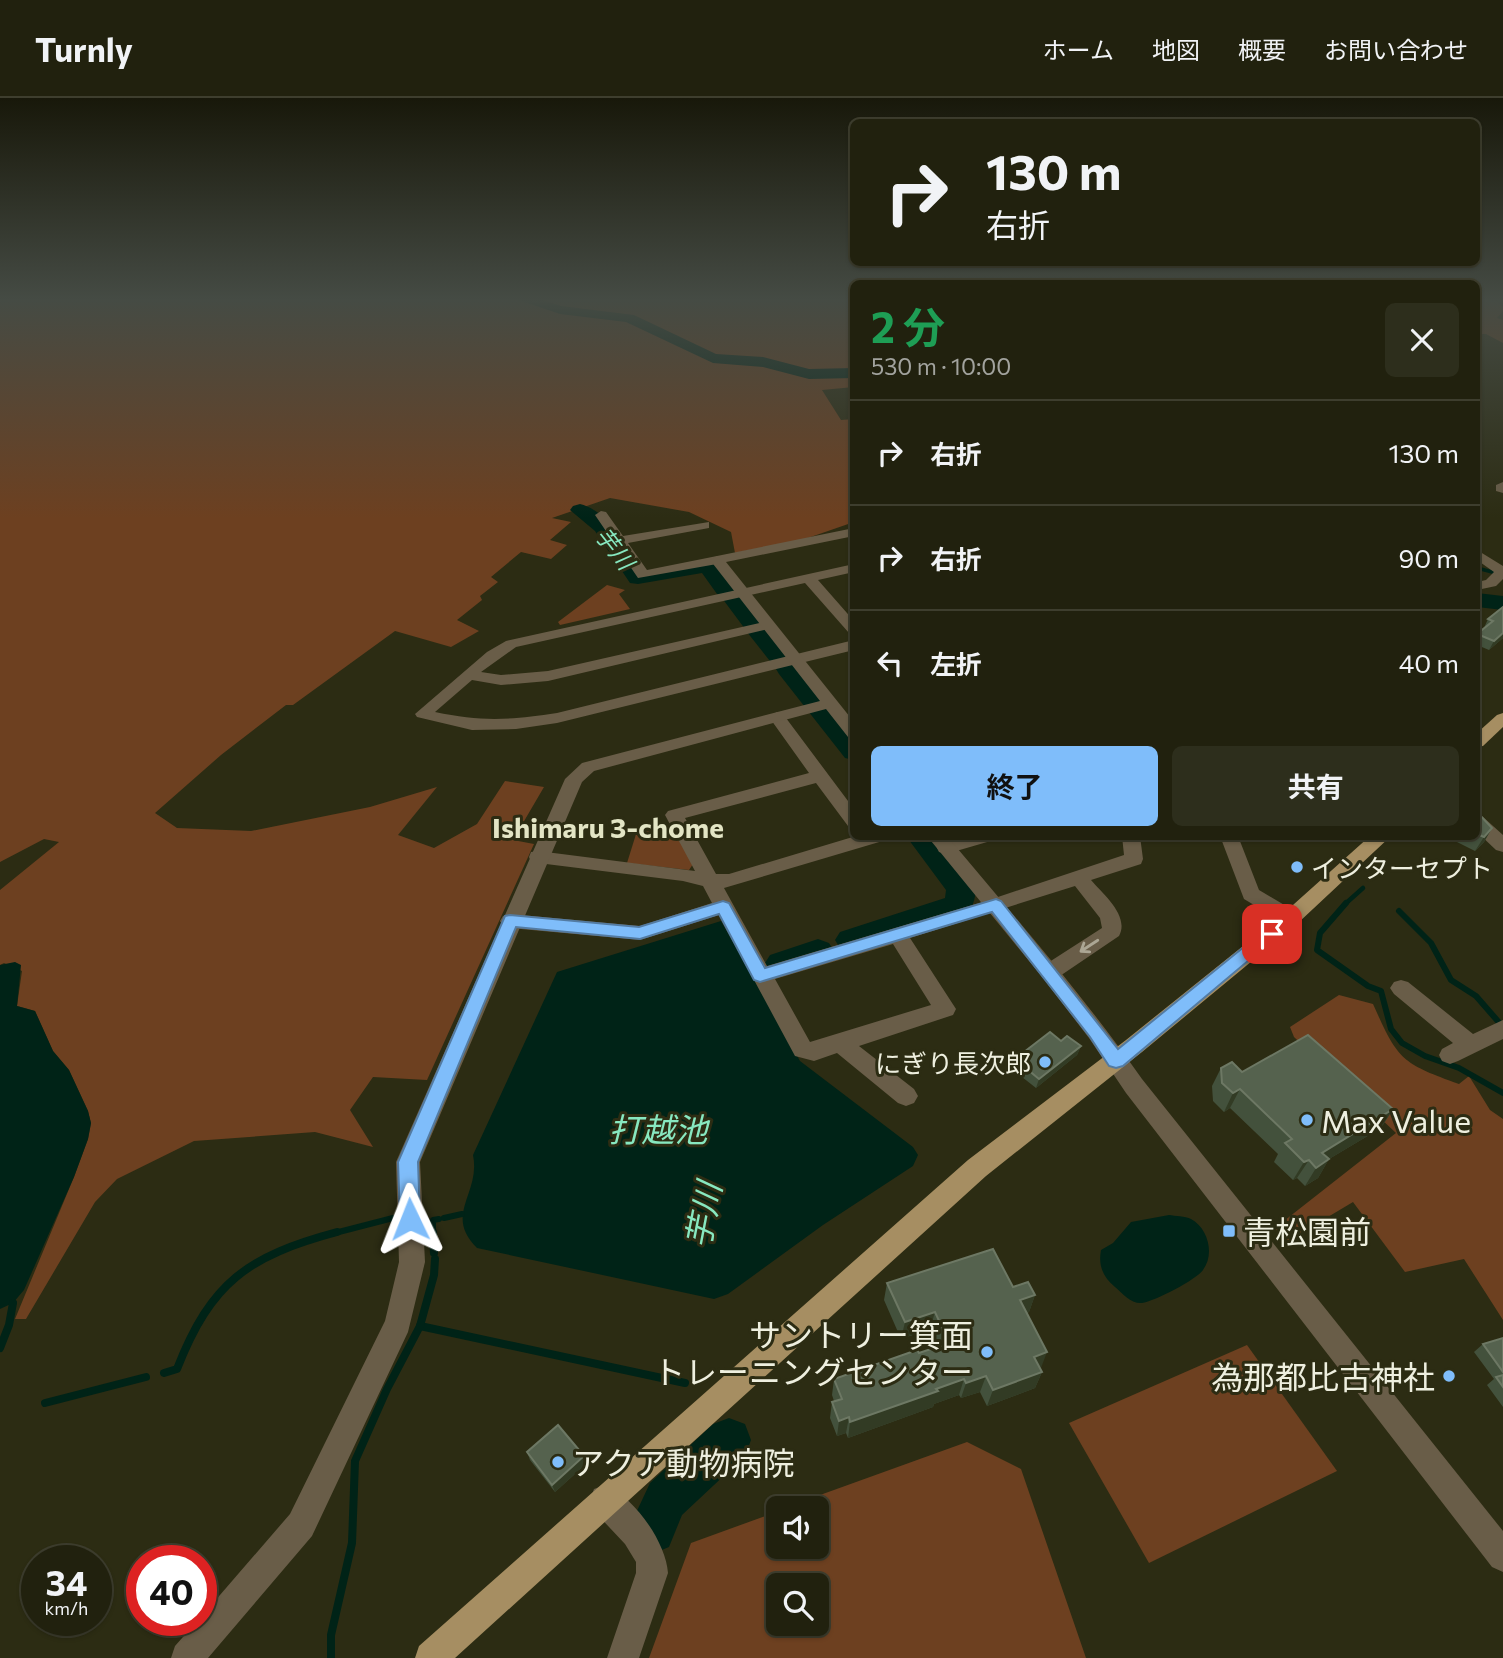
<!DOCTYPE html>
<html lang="ja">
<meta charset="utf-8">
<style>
body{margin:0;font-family:Commissioner,"Noto Sans JP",sans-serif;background:#2d2e1c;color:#f1f3f6;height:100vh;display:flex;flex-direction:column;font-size:26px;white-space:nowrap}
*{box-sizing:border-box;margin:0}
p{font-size:23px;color:#a2a39e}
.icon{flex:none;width:38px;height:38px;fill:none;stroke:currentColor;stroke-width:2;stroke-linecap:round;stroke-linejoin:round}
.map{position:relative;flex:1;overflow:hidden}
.side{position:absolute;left:850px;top:182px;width:630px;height:560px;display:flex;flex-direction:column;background:#21210e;border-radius:10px;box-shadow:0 2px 5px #0004,0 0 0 2px #3e3e2e}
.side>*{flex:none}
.guide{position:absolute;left:850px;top:21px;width:630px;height:147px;border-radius:10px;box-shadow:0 2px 5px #0004,0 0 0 2px #3e3e2e;background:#21210e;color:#f1f3f6;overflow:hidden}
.controls{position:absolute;left:766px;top:1398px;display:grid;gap:14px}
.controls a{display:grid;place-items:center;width:63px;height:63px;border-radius:10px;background:#21210e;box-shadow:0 2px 5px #0004,0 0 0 2px #3e3e2e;font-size:35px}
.speed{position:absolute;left:21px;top:1447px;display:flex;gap:14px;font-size:35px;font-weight:700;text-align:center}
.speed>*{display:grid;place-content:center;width:91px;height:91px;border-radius:50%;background:#21210e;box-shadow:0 2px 5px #0004,0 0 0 2px #3e3e2e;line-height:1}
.speed small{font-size:18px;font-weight:400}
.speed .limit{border:10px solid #d22;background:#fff;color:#111}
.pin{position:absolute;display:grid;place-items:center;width:60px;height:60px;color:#fff;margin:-30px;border-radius:14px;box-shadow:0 4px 10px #0006}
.me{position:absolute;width:77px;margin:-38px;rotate:358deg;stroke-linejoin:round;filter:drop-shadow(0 0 5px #0008)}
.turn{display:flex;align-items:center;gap:24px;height:147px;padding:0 21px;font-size:32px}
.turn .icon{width:91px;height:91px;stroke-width:2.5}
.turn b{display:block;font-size:49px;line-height:60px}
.round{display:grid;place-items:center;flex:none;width:74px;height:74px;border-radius:10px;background:#2d2e1c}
.headline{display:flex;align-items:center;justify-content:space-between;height:119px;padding:0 21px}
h1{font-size:42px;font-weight:700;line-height:52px;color:#1e9e55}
.primary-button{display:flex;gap:14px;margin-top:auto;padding:14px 21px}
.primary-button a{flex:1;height:80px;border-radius:10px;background:#7fbdfa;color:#111;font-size:28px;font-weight:700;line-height:80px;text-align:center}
.primary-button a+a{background:#2d2e1c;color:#f1f3f6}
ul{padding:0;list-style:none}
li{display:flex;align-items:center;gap:21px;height:105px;padding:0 21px;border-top:2px solid #3e3e2e}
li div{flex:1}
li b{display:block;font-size:26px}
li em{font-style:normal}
header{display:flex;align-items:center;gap:42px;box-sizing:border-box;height:98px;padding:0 35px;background:#21210e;border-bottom:2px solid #3e3e2e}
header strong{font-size:33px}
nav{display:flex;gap:38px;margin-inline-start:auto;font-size:24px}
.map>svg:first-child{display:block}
</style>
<header>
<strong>Turnly</strong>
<nav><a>ホーム</a><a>地図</a><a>概要</a><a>お問い合わせ</a></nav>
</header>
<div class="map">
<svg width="1503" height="1560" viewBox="0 0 1503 1560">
<rect width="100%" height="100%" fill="#2c2c13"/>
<g fill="#6d4020" fill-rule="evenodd">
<polygon points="0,201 854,201 854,289 822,292 841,322 854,321 854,424 802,442 735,455 731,434 689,414 610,400 552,420 571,424 550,442 567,447 551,461 521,454 491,479 498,484 480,498 482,502 457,522 479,533 451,549 395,533 293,607 286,607 221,657 155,715 177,730 251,733 370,709 437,689 398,737 434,750 477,726 505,683 544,689 513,742 534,746 427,982 373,979 350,1012 373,1049 315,1034 194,1043 117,1081 95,1104 26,1221 15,1221 74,1079 88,1041 91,1025 88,1013 69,972 53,953 35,913 17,908 22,873 4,865 0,867 0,792 59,744 44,741 0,764"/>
<polygon points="1477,201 1497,203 1503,209 1503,213 1497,220 1503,222 1503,245 1486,236 1477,236"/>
<polygon points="607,487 625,492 619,496 630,511 560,527 558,524"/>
<polygon points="637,733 676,734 693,766 689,772 627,765"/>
<path d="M 1339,897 L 1373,906 C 1398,962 1401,965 1459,986 L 1469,978 L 1490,1012 L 1503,1021 L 1503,1222 L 1464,1161 L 1405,1174 L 1353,1104 L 1286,1144 L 1275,1130 L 1396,1035 L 1294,939 L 1290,929 Z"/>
<polygon points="1247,1247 1337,1373 1149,1465 1069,1325"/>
<path d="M 967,1344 L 1021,1371 L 1086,1560 L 649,1560 L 691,1445 L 779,1413 L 779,1449 L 817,1449 L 817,1410 L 784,1410 ZM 779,1488 L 817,1488 L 817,1526 L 779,1526 Z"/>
</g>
<g fill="#002317">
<path d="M 721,823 L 800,963 L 913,1049 L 918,1057 L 913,1068 L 823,1127 L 728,1196 L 714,1201 L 477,1150 C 443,1116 481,1096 473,1057 L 557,874 Z"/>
<polygon points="15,864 21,867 17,908 35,913 53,953 69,972 88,1013 91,1025 88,1041 74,1079 24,1192 13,1205 0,1211 0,867"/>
<path d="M 1169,1117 C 1175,1118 1185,1118 1191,1121 C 1208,1130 1215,1156 1203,1172 C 1196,1182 1155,1203 1142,1205 C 1131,1206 1123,1196 1115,1189 C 1103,1179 1098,1168 1101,1152 L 1113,1145 L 1131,1124 Z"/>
</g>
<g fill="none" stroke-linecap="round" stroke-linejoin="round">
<polyline stroke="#002317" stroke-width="3.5" points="1477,470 1496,475"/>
<polyline stroke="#002317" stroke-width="4.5" points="1344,807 1363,790"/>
<g stroke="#002317" stroke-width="6">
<polyline points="1346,805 1320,835 1317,852 1368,888 1381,893 1391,931 1402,945 1425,958 1459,970 1503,995"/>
<polyline points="1399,813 1431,845 1451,882 1476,898 1503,929"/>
<polyline points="444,1120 462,1116"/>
<polyline points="331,1136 393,1120"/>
<polyline points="433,1136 433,1122 439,1121"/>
</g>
<g stroke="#002317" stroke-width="8">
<polyline points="433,1134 434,1155"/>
<polyline points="420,1228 685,1285"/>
<polyline points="0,1250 9,1227 13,1205"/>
<path d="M 164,1275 L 177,1271 C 211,1184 248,1158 337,1134"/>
<polyline points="45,1305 146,1279"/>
<polyline points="331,1560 331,1537 352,1445 355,1363 387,1291 420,1228 434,1177 435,1161"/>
</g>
<g fill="#002317" fill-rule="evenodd">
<polygon points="516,201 539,201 561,208 634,217 716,256 763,259 809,271 854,270 854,280 809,281 763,269 713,265 626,224 560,216"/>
<path d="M 580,406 C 609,413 627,450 644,473 L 707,462 L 715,463 L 736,491 L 734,494 L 741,495 L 764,526 L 763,528 L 767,529 L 793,562 L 791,565 L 797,566 L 854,637 L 854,662 L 845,660 L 779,576 L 776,571 L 778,568 L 773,567 L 747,534 L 749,532 L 745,531 L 722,500 L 724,497 L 717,496 L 702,475 L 638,486 L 630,485 L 595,433 L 570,412 L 573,408 Z"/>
<polygon points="1477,495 1503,498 1503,512 1477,509"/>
<path d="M 906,738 L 936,738 L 976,790 C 975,803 973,809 964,819 L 851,854 L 840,850 L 835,842 L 840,834 L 945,800 L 946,792 Z"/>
<polygon points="818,841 829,845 834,853 829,861 781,877 770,873 765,865 770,857"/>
<polygon points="729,1320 745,1326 751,1342 745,1358 682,1417 669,1449 652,1456 635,1449 628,1432 650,1385 713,1326"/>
</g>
<g fill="#695d48" fill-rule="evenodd">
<polygon points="1503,384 1503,395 1496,393 1496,387"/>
<polygon points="601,413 606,414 623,438 709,424 709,430 628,445 647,472 717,458 724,462 717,466 638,480 595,417"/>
<polygon points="1477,452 1503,468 1503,481 1496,488 1477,492 1477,484 1486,482 1494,474 1477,462"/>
<path d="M 854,466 L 854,474 L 818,482 L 854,523 L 854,536 L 849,535 L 805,485 L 516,549 L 481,574 L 501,577 L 548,573 L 768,523 L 775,527 L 768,531 L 548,583 L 501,587 L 472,582 L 435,614 C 482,624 510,622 557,615 L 854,542 L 854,552 L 557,625 L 516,631 L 472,632 L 417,619 L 415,616 L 487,554 L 506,543 Z"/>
<path d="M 777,614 L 783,616 L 854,711 L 854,730 L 848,728 L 816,685 L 685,720 L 716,776 L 729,776 L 856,738 L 888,738 L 886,742 L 724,790 L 767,868 L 989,802 L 1124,757 L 1122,738 L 1140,738 L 1143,761 L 1141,766 L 1091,782 C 1103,796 1130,818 1119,838 L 1057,880 L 1050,882 L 1043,880 L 1040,874 L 1043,868 L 1102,830 L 1100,820 L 1075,788 L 910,840 L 956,911 L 953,917 L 859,948 L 914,991 L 918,998 L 914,1005 L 906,1008 L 898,1005 L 837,955 L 814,963 L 795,958 L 719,817 L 640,842 L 510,830 L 503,828 L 500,823 L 503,818 L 510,816 L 640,828 L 712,805 L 703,788 L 683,783 L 538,765 L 531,764 L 529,759 L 531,754 L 538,753 L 695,773 L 665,717 L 668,713 L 809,675 L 769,619 ZM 893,846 L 931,907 L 810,944 L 775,881 Z"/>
<polygon points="1477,717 1483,719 1503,737 1503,754 1496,752 1477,734"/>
<polygon points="964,738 996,738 994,742 946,756 939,754 937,750 939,746"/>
<polygon points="1220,738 1238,738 1259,792 1298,815 1301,820 1298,825 1291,827 1284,825 1244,801"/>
<polygon points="1401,882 1408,884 1473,936 1503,922 1503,941 1458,963 1450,966 1442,963 1439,957 1442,951 1453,945 1394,896 1390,890 1394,884"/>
<path d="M 605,1387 C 634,1399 666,1444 668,1475 L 639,1560 L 607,1560 L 636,1475 L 636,1464 L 625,1446 L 594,1413 L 590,1402 L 594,1391 Z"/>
</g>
<g fill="#695d48" fill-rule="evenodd">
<polygon points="1497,201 1503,201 1503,205"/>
<polygon points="854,430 854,438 726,464 854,624 854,640 848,639 826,611 594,673 582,684 420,1064 425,1164 408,1234 312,1438 208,1560 171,1560 175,1548 198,1522 201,1522 201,1519 290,1416 385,1223 399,1164 396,1064 565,681 582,665 820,603 710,462 717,458"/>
<path d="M 927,738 L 947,738 C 1014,818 1082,896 1142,981 L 1503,1433 L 1503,1474 L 1492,1469 L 1126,995 L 1089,940 L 1043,880 Z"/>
</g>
<g fill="#a68e62" fill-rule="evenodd">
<polygon points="1503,615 1503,629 1483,648 1477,649 1477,635 1497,617"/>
<polygon points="1370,738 1391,738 1298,825 1142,954 986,1078 455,1560 415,1560 419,1548 968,1062 1126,942 1284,815"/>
</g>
</g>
<g fill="#43513c">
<polygon points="1503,509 1503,540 1489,552 1477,547 1477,536 1484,530 1488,521"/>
<polygon points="1477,714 1492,730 1484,744 1475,753 1445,738 1477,738"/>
<polygon points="1061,943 1081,948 1077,957 1036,990 1012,971 1015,961"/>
<polygon points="1221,970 1242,974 1393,1011 1381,1030 1329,1061 1318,1080 1305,1088 1297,1080 1293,1082 1274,1064 1278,1056 1230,1010 1224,1014 1213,1003 1212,988"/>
<polygon points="887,1185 1035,1197 1029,1214 1027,1215 1040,1270 1042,1274 1035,1290 987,1308 980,1294 961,1300 959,1297 934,1306 933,1309 848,1340 846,1335 837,1338 830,1320 832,1304 834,1303 832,1297 834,1281 939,1249 930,1231 901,1241 884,1202"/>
<polygon points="1503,1240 1503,1309 1487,1287 1494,1281 1474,1254 1483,1246"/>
<polygon points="527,1354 586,1366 555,1394 530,1362"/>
</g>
<g fill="#323b24">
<polygon points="1503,535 1503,540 1489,552 1494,543"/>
<polygon points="1492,730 1484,744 1475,753 1484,739"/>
<polygon points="1081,948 1077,957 1036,990 1039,981"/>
<polygon points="1240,991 1230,1010 1224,1014 1233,995"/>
<polygon points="1393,1011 1381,1030 1329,1061 1318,1080 1305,1088 1316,1070 1322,1055"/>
<polygon points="1309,1062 1297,1080 1293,1082 1304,1064"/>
<polygon points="1035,1197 1029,1214 1014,1219 1020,1202"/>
<polygon points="935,1214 930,1231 901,1241 905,1224"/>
<polygon points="1047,1254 1041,1270 1034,1259"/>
<polygon points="1042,1274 1035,1290 987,1308 993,1292"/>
<polygon points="986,1278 980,1294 961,1300 966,1285"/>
<polygon points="964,1281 959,1297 934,1306 933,1309 848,1340 850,1324"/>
<polygon points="849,1319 846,1335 837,1338 839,1323"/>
<polygon points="584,1358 586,1366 555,1394 552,1387"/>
</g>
<g fill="#55624e" stroke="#6d7864" stroke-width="2">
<polygon points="1503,509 1503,535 1494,543 1477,536 1493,523 1488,521"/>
<polygon points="1477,714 1492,730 1484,739 1477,736"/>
<polygon points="1050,934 1061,943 1067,938 1081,948 1039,981 1015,961"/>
<polygon points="1308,937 1393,1011 1322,1055 1329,1061 1316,1070 1309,1062 1304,1064 1285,1045 1292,1041 1240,991 1233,995 1222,985 1221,970 1232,964 1242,974"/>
<polygon points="993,1151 1013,1189 1028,1184 1035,1197 1020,1202 1047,1254 1034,1259 1042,1274 993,1292 986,1278 966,1285 964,1281 936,1291 938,1293 850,1324 849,1319 839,1323 832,1304 842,1301 834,1281 917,1252 919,1255 949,1245 935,1214 905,1224 887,1185"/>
<polygon points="1503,1240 1503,1274 1483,1246"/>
<polygon points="1503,1277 1503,1289 1496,1279"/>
<polygon points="558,1327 584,1358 552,1387 527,1354"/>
</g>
<defs><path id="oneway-shaft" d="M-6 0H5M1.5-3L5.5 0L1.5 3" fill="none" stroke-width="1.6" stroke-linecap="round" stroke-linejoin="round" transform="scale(1.75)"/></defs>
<use stroke="#aca694" href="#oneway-shaft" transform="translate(1089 848) rotate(147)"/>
<linearGradient id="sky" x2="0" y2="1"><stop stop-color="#18180a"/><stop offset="0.48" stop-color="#454b44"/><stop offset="1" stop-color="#454b44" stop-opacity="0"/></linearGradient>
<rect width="1503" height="420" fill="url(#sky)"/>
<polygon fill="#7fbdfa" stroke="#537ba2" stroke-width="2" points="996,801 1001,803 1118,951 1266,831 1278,831 1280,836 1123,968 1116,970 1109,968 1090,939 992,814 760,884 754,882 719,816 640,841 516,829 418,1064 420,1121 417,1128 410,1131 403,1128 400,1121 398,1064 505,818 510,817 639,829 723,803 729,805 765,870"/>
<g fill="#7fbdfa" stroke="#2c2c13" stroke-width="2.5">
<circle cx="1297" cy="769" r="7"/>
<circle cx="1045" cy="964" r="7"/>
<circle cx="1307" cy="1022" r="7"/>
<rect x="1222" y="1126" width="14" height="14" rx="3.5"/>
<circle cx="987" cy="1254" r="7"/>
<circle cx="1449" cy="1278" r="7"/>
<circle cx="558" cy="1364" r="7"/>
</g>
<g text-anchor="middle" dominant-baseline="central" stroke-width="6" stroke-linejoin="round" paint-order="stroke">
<g font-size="23" font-style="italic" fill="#87e8c0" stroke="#2c2c13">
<text transform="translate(615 450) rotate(52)">芋川</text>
</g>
<g font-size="26" fill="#eeefdf" stroke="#2c2c13" text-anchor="start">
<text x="1311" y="769">インターセプト</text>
<text x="1031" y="964" text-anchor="end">にぎり長次郎</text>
</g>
<g font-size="28" font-weight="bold" fill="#e3e5c5" stroke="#2c2c13">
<text x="608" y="729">Ishimaru 3-chome</text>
</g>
<g font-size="32" fill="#eeefdf" stroke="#2c2c13" text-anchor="start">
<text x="1321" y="1022">Max Value</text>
<text x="1243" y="1133">青松園前</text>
<text x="973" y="1236" text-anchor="end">サントリー箕面<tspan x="973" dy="37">トレーニングセンター</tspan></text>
<text x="1435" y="1278" text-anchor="end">為那都比古神社</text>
<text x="572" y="1364">アクア動物病院</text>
</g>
<g font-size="33" font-style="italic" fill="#87e8c0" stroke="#2c2c13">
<text x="658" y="1030">打越池</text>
<text transform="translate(702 1117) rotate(-79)">芋川</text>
</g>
</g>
</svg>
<div class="controls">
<a><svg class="icon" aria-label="sound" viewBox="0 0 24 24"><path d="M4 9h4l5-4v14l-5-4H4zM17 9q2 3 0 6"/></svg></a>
<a><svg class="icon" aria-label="search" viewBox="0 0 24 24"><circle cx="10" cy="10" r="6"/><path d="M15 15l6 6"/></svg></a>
</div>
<div class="speed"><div>34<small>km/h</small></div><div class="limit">40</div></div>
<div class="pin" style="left:1272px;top:836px;background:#d93025"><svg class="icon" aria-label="arrive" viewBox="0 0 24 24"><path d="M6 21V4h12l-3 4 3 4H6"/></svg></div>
<svg class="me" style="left:410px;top:1121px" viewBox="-20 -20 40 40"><path d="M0-17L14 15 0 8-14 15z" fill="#7fbdfa" stroke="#fff" stroke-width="4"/></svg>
<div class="guide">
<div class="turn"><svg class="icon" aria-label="right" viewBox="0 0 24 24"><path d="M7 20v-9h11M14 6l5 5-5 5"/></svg><div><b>130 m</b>右折</div></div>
</div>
<section class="side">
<div class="headline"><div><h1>2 分</h1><p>530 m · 10:00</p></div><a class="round"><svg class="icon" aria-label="close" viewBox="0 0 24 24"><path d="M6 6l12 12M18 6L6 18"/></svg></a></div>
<ul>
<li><svg class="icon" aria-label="right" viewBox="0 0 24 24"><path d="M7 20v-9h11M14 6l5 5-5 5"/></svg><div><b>右折</b></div><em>130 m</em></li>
<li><svg class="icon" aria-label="right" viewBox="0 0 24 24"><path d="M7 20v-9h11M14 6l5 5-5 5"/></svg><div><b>右折</b></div><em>90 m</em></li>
<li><svg class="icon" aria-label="left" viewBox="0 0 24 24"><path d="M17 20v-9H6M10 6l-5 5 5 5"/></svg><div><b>左折</b></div><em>40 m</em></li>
</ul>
<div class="primary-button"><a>終了</a><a>共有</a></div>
</section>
</div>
